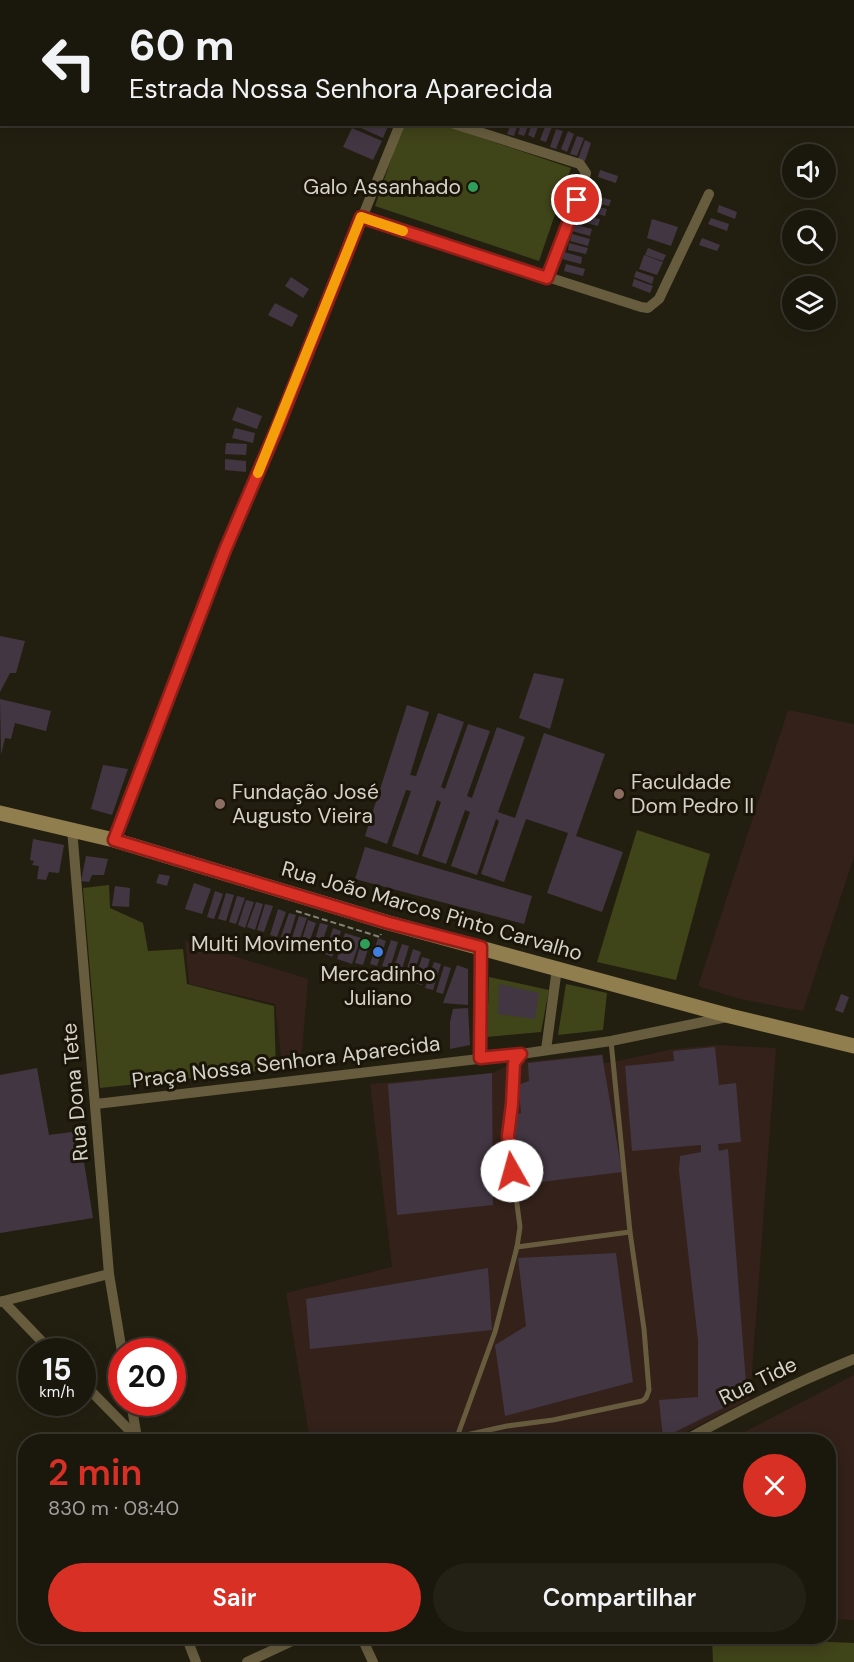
<!DOCTYPE html>
<html lang="pt">
<meta charset="utf-8">
<style>
body{margin:0;font-family:"DM Sans",sans-serif;background:#232015;color:#f1f3f6;height:100vh;display:flex;flex-direction:column;font-size:22px;white-space:nowrap}
*{box-sizing:border-box;margin:0}
p{font-size:20px;color:#9f9f9d}
.icon{flex:none;width:33px;height:33px;fill:none;stroke:currentColor;stroke-width:2;stroke-linecap:round;stroke-linejoin:round}
.map{position:relative;flex:1;overflow:hidden}
.panel{position:absolute;left:18px;top:1434px;width:818px;height:210px;display:flex;flex-direction:column;background:#1a170c;border-radius:24px;box-shadow:0 3px 15px #0003,0 0 0 2px #38362d}
.panel>*{flex:none}
.guide{position:absolute;left:0px;top:0px;width:855px;height:126px;box-shadow:0 3px 15px #0003,0 0 0 2px #38362d;background:#1a170c;color:#f1f3f6;overflow:hidden}
.buttons{position:absolute;left:782px;top:144px;display:grid;gap:12px}
.buttons a{display:grid;place-items:center;width:54px;height:54px;border-radius:50%;background:#1a170c;box-shadow:0 3px 15px #0003,0 0 0 2px #38362d;font-size:30px}
.speed{position:absolute;left:18px;top:1338px;display:flex;gap:12px;font-size:30px;font-weight:700;text-align:center}
.speed>*{display:grid;place-content:center;width:78px;height:78px;border-radius:50%;background:#1a170c;box-shadow:0 3px 15px #0003,0 0 0 2px #38362d;line-height:1}
.speed small{font-size:15px;font-weight:400}
.speed .limit{border:9px solid #d22;background:#fff;color:#111}
.pin{position:absolute;display:grid;place-items:center;width:51px;height:51px;color:#fff;margin:-26px;border:3px solid #fff;border-radius:50%;box-shadow:0 2px 6px #0007}
.me{position:absolute;width:66px;margin:-33px;rotate:353deg;stroke-linejoin:round;filter:drop-shadow(0 0 4px #0008)}
.turn{display:flex;align-items:center;gap:21px;height:126px;padding:0 30px;font-size:27px}
.turn .icon{width:78px;height:78px;stroke-width:2.5}
.turn b{display:block;font-size:42px;line-height:51px}
.round{display:grid;place-items:center;flex:none;width:63px;height:63px;border-radius:32px;background:#232015}
.headline{display:flex;align-items:center;justify-content:space-between;height:102px;padding:0 30px}
h1{font-size:36px;font-weight:600;line-height:45px;color:#d93025}
.primary-button{display:flex;gap:12px;margin-top:auto;padding:12px 30px}
.primary-button a{flex:1;height:69px;border-radius:36px;background:#d93025;color:#fff;font-size:24px;font-weight:600;line-height:69px;text-align:center}
.primary-button a+a{background:#232015;color:#f1f3f6}
.map>svg:first-child{display:block}
</style>
<div class="map">
<svg width="854" height="1662" viewBox="0 0 854 1662">
<rect width="100%" height="100%" fill="#231f10"/>
<g fill="#33211a">
<polygon points="788,710 854,724 854,857 803,1011 740,999 698,986"/>
<polygon points="185,941 308,979 301,1063 282,1065 275,1004 189,984"/>
<polygon points="717,1045 776,1048 750,1399 669,1441 310,1441 286,1293 392,1267 370,1084 492,1073 514,1063 603,1054 604,1063 613,1062 673,1049"/>
<polygon points="854,1375 854,1620 828,1619 828,1442 727,1441"/>
</g>
<g fill="#404419">
<polygon points="403,125 443,125 571,168 539,261 375,206"/>
<polygon points="637,830 710,854 676,980 597,962"/>
<polygon points="109,885 110,908 143,923 148,951 183,949 187,984 274,1006 276,1069 100,1088 83,888"/>
<polygon points="489,977 549,990 541,1032 487,1037"/>
<polygon points="566,984 607,993 603,1030 558,1035"/>
<polygon points="712,1637 854,1643 854,1662 713,1662"/>
</g>
<g fill="#423642">
<polygon points="352,124 389,124 383,138"/>
<polygon points="511,124 518,124 514,136 507,134"/>
<polygon points="521,124 529,124 524,136 518,134"/>
<polygon points="532,124 539,124 534,138 528,135"/>
<polygon points="546,124 553,124 546,142 540,140"/>
<polygon points="352,128 382,141 373,160 343,147"/>
<polygon points="556,129 563,131 556,149 550,147"/>
<polygon points="568,131 574,134 567,152 561,149"/>
<polygon points="577,136 584,138 577,156 570,154"/>
<polygon points="585,140 591,143 585,161 578,159"/>
<polygon points="600,170 618,176 616,183 598,177"/>
<polygon points="592,195 611,200 609,206 591,202"/>
<polygon points="588,204 607,209 605,216 586,211"/>
<polygon points="719,205 737,212 735,219 717,212"/>
<polygon points="581,215 600,219 598,226 579,221"/>
<polygon points="711,218 729,224 727,231 708,224"/>
<polygon points="652,219 678,227 671,246 647,238"/>
<polygon points="573,224 592,229 590,236 572,231"/>
<polygon points="572,234 590,239 588,246 570,241"/>
<polygon points="702,238 720,245 717,251 699,245"/>
<polygon points="569,243 588,248 586,254 568,250"/>
<polygon points="648,248 666,255 663,261 645,255"/>
<polygon points="564,252 582,257 581,264 562,259"/>
<polygon points="644,255 663,262 657,275 639,269"/>
<polygon points="566,264 585,269 583,276 564,271"/>
<polygon points="636,271 654,277 652,284 634,277"/>
<polygon points="291,277 309,289 303,298 285,286"/>
<polygon points="634,279 653,286 650,293 632,286"/>
<polygon points="275,303 298,315 292,327 268,315"/>
<polygon points="237,407 262,416 257,429 232,420"/>
<polygon points="235,428 255,433 253,443 232,438"/>
<polygon points="226,443 247,444 246,455 225,454"/>
<polygon points="225,459 246,461 246,472 225,470"/>
<polygon points="0,636 25,641 16,673 10,673 0,692"/>
<polygon points="534,673 564,679 550,729 519,718"/>
<polygon points="0,699 51,711 46,731 15,723 11,739 5,738 1,755"/>
<polygon points="407,705 429,712 410,775 416,776 438,713 464,722 441,787 445,789 468,724 490,731 467,796 472,798 497,727 525,737 498,812 515,818 544,733 605,754 576,836 623,852 602,912 547,893 568,833 526,819 504,882 481,874 499,821 496,819 477,875 451,866 470,812 465,810 446,864 422,856 441,802 437,800 418,855 392,846 411,791 406,790 387,844 365,836"/>
<polygon points="103,765 128,769 112,815 91,809"/>
<polygon points="33,839 64,845 59,873 49,872 46,880 37,879 39,866 32,865 34,861 30,860"/>
<polygon points="365,847 532,896 524,924 355,879"/>
<polygon points="86,856 108,859 104,875 92,875 89,882 81,881"/>
<polygon points="159,874 170,876 167,886 156,883"/>
<polygon points="194,883 211,889 202,914 185,909"/>
<polygon points="115,886 130,888 129,907 112,906"/>
<polygon points="215,891 223,894 214,919 207,917"/>
<polygon points="226,893 234,895 226,921 218,919"/>
<polygon points="237,896 245,898 236,924 229,922"/>
<polygon points="246,900 254,902 245,928 238,925"/>
<polygon points="256,902 263,904 255,930 247,927"/>
<polygon points="265,904 273,906 264,932 257,930"/>
<polygon points="278,909 286,912 277,937 270,935"/>
<polygon points="289,913 296,915 288,941 280,939"/>
<polygon points="299,916 307,918 298,944 291,941"/>
<polygon points="308,920 316,923 307,948 300,946"/>
<polygon points="320,923 328,925 319,951 312,949"/>
<polygon points="333,928 341,931 332,957 325,954"/>
<polygon points="345,933 361,938 352,964 337,959"/>
<polygon points="363,937 371,940 363,965 355,963"/>
<polygon points="378,938 386,941 377,966 370,964"/>
<polygon points="391,940 398,942 390,968 382,966"/>
<polygon points="402,944 409,946 401,972 393,970"/>
<polygon points="413,949 421,952 412,978 405,975"/>
<polygon points="422,957 430,959 422,985 414,983"/>
<polygon points="434,962 441,964 433,990 425,988"/>
<polygon points="457,965 468,969 468,1005 443,1003"/>
<polygon points="444,966 451,968 443,994 436,992"/>
<polygon points="499,984 539,993 535,1019 498,1014"/>
<polygon points="841,994 849,997 843,1013 835,1010"/>
<polygon points="468,1008 470,1045 450,1049 450,1022 453,1009"/>
<polygon points="715,1047 719,1085 736,1083 741,1142 718,1144 719,1151 728,1149 747,1396 663,1438 659,1400 698,1397 698,1341 679,1171 680,1156 701,1152 701,1145 632,1151 625,1066 674,1061 673,1051"/>
<polygon points="602,1055 622,1172 541,1182 517,1183 511,1125 516,1122 514,1115 521,1113 518,1085 529,1081 528,1063"/>
<polygon points="37,1068 49,1135 79,1131 93,1218 0,1233 0,1075"/>
<polygon points="492,1073 493,1205 397,1215 388,1084"/>
<polygon points="616,1253 633,1382 505,1416 495,1345 526,1326 518,1258"/>
<polygon points="488,1268 492,1330 310,1349 306,1299"/>
</g>
<g fill="none" stroke-linecap="round" stroke-linejoin="round">
<polyline stroke="#848175" stroke-width="2" stroke-dasharray="6 3" stroke-linecap="butt" points="296,911 380,937 381,934"/>
<g stroke="#675c3e" stroke-width="5">
<polyline points="517,1247 520,1227 508,1136 512,1104 514,1063 521,1054"/>
<polyline points="457,1437 495,1332 517,1247 630,1232"/>
<polyline points="453,1442 457,1437 507,1426 553,1420 642,1401 646,1398 649,1390 644,1329 630,1232 611,1041"/>
</g>
<g stroke="#675c3e" stroke-width="10">
<polyline points="686,0 689,2"/>
<polyline points="429,2 429,0"/>
<polyline points="752,2 753,0"/>
<polyline points="454,124 580,164 586,173 584,181 547,278"/>
<polyline points="361,217 641,307 648,308 659,299 709,194"/>
<polyline points="72,829 109,1274 122,1352"/>
<polyline points="114,840 225,550 278,426 400,124"/>
<polyline points="546,1050 557,968"/>
<polyline points="480,1058 481,947"/>
<polyline points="96,1104 521,1054 611,1041 727,1017"/>
<polyline points="3,1301 52,1352"/>
<polyline points="0,1302 109,1274"/>
<polyline points="82,1382 136,1437"/>
<polyline points="131,1402 137,1438"/>
<path d="M 682,1442 C 738,1411 794,1383 854,1359"/>
<polyline points="186,1636 196,1662"/>
<polyline points="361,1636 373,1662"/>
<polyline points="247,1662 303,1636"/>
</g>
<polyline stroke="#907e4e" stroke-width="15" points="0,813 114,840 389,923 730,1016 854,1046"/>
</g>
<g fill="none" stroke-linecap="round" stroke-linejoin="round">
<g stroke="#8d1f18" stroke-width="15">
<polyline id="route" points="512,1171 508,1136 512,1104 514,1063 521,1054 480,1058 481,947 389,923 114,840 225,550 278,426 361,217 547,278 577,200"/>
</g>
<use href="#route" stroke="#d93025" stroke-width="10"/>
<polyline stroke="#f59e0b" stroke-width="10" points="258,473 361,217 403,231"/>
</g>
<g fill="#2e9e5b" stroke="#1a1508" stroke-width="2">
<circle cx="473" cy="187" r="6"/>
<circle cx="365" cy="944" r="6"/>
</g>
<g fill="#8d6e63" stroke="#1a1508" stroke-width="2">
<circle cx="619" cy="794" r="6"/>
<circle cx="220" cy="804" r="6"/>
</g>
<circle fill="#3f7fe0" stroke="#1a1508" stroke-width="2" cx="378" cy="952" r="6"/>
<g text-anchor="middle" dominant-baseline="central" stroke-width="6" stroke-linejoin="round" paint-order="stroke">
<g font-size="21" fill="#d5d3c9" stroke="#1a1508" text-anchor="end">
<text x="461" y="187">Galo Assanhado</text>
<text x="631" y="782" text-anchor="start">Faculdade<tspan x="631" dy="24">Dom Pedro II</tspan></text>
<text x="232" y="792" text-anchor="start">Fundação José<tspan x="232" dy="24">Augusto Vieira</tspan></text>
<text x="353" y="944">Multi Movimento</text>
<text x="378" y="974" text-anchor="middle">Mercadinho<tspan x="378" dy="24">Juliano</tspan></text>
</g>
<g font-size="21" fill="#d5d3c9" stroke="#1a1508">
<text transform="translate(432 911) rotate(16)">Rua João Marcos Pinto Carvalho</text>
<text transform="translate(286 1062) rotate(-7)">Praça Nossa Senhora Aparecida</text>
<text transform="translate(75 1092) rotate(-95)">Rua Dona Tete</text>
<text transform="translate(758 1381) rotate(-26)">Rua Tide</text>
</g>
</g>
</svg>
<div class="buttons">
<a><svg class="icon" aria-label="sound" viewBox="0 0 24 24"><path d="M4 9h4l5-4v14l-5-4H4zM17 9q2 3 0 6"/></svg></a>
<a><svg class="icon" aria-label="search" viewBox="0 0 24 24"><circle cx="10" cy="10" r="6"/><path d="M15 15l6 6"/></svg></a>
<a><svg class="icon" aria-label="layers" viewBox="0 0 24 24"><path d="M12 4l9 5-9 5-9-5zM3 14l9 5 9-5"/></svg></a>
</div>
<div class="speed"><div>15<small>km/h</small></div><div class="limit">20</div></div>
<div class="pin" style="left:577px;top:200px;background:#d93025"><svg class="icon" aria-label="arrive" viewBox="0 0 24 24"><path d="M6 21V4h12l-3 4 3 4H6"/></svg></div>
<svg class="me" style="left:512px;top:1171px" viewBox="-20 -20 40 40"><circle r="19" fill="#fff"/><path d="M0-13L10 11 0 6-10 11z" fill="#d93025"/></svg>
<div class="guide">
<div class="turn"><svg class="icon" aria-label="left" viewBox="0 0 24 24"><path d="M17 20v-9H6M10 6l-5 5 5 5"/></svg><div><b>60 m</b>Estrada Nossa Senhora Aparecida</div></div>
</div>
<section class="panel">
<div class="headline"><div><h1>2 min</h1><p>830 m · 08:40</p></div><a class="round" style="background:#d93025;color:#fff"><svg class="icon" aria-label="close" viewBox="0 0 24 24"><path d="M6 6l12 12M18 6L6 18"/></svg></a></div>
<div class="primary-button"><a>Sair</a><a>Compartilhar</a></div>
</section>
</div>
